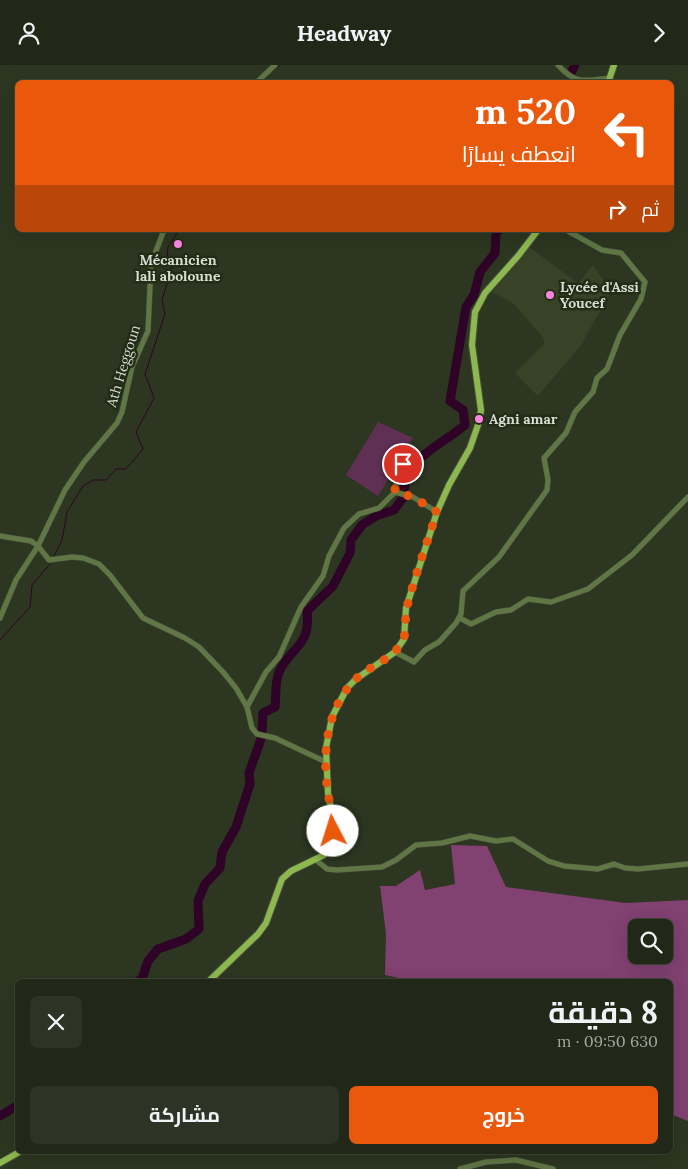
<!DOCTYPE html>
<html lang="ar">
<meta charset="utf-8">
<style>
body{margin:0;font-family:Lora,Cairo,serif;background:#2d3425;color:#f1f3f6;direction:rtl;height:100vh;display:flex;flex-direction:column;font-size:19px;white-space:nowrap}
*{box-sizing:border-box;margin:0}
p{font-size:16px;color:#a2a6a2}
.icon{flex:none;width:28px;height:28px;fill:none;stroke:currentColor;stroke-width:2;stroke-linecap:round;stroke-linejoin:round}
.map{position:relative;flex:1;overflow:hidden;direction:ltr}
.panel{position:absolute;left:15px;top:914px;width:658px;height:175px;display:flex;flex-direction:column;background:#212818;border-radius:8px;box-shadow:0 5px 20px #0002,0 0 0 1px #3e4437;direction:rtl}
.panel>*{flex:none}
.banner{position:absolute;left:15px;top:15px;width:659px;height:152px;border-radius:8px;box-shadow:0 5px 20px #0002,0 0 0 1px #3e4437;direction:rtl;background:#ea580c;color:#fff;overflow:hidden}
.buttons{position:absolute;left:628px;top:854px;display:grid;gap:10px}
.buttons a{display:grid;place-items:center;width:45px;height:45px;border-radius:8px;background:#212818;box-shadow:0 5px 20px #0002,0 0 0 1px #3e4437;font-size:25px}
.pin{position:absolute;display:grid;place-items:center;width:42px;height:42px;color:#fff;margin:-21px;border:2px solid #fff;border-radius:50%;box-shadow:0 1px 5px #0007}
.me{position:absolute;width:55px;margin:-28px;rotate:355deg;stroke-linejoin:round;filter:drop-shadow(0 0 4px #0008)}
.turn{display:flex;align-items:center;gap:18px;height:105px;padding:0 15px;font-size:22px}
.turn .icon{width:65px;height:65px;stroke-width:2.5}
.turn b{display:block;font-size:35px;line-height:42px}
.then{display:flex;align-items:center;height:48px;padding:0 15px;background:#0003;gap:10px;font-size:19px}
.round{display:grid;place-items:center;flex:none;width:52px;height:52px;border-radius:8px;background:#2d3425}
.summary{display:flex;align-items:center;justify-content:space-between;height:85px;padding:0 15px}
h1{font-size:30px;font-weight:700;line-height:38px}
.action{display:flex;gap:10px;margin-top:auto;padding:10px 15px}
.action a{flex:1;height:58px;border-radius:8px;background:#ea580c;color:#fff;font-size:20px;font-weight:700;line-height:58px;text-align:center}
.action a+a{background:#2d3425;color:#f1f3f6}
header{display:flex;justify-content:space-between;align-items:center;height:65px;padding:0 15px;background:#212818;font-size:22px;font-weight:700}
.map>svg:first-child{display:block}
</style>
<header><svg class="icon" aria-label="forward" viewBox="0 0 24 24"><path d="M9 5l7 7-7 7"/></svg>Headway<svg class="icon" aria-label="person" viewBox="0 0 24 24"><circle cx="12" cy="8" r="4"/><path d="M4 21q1-7 8-7t8 7"/></svg></header>
<div class="map">
<svg width="688" height="1104" viewBox="0 0 688 1104">
<rect width="100%" height="100%" fill="#2c3620"/>
<polygon fill="#374227" points="529,182 578,218 593,200 611,227 581,280 538,331 515,308 545,278 540,269 514,239 492,227"/>
<polygon fill="#5f3054" points="378,357 413,373 378,431 346,410"/>
<path fill="#814171" fill-rule="evenodd" d="M 451,780 L 487,781 L 506,822 L 626,838 L 688,835 L 688,1056 L 670,1049 L 670,916 L 413,916 L 385,910 L 386,869 L 380,821 L 396,821 L 420,805 L 425,825 L 455,819 ZM 636,862 L 664,862 L 664,890 L 636,890 Z"/>
<g fill="none" stroke-linecap="round" stroke-linejoin="round">
<g stroke="#2f0327" stroke-width="1">
<polyline points="271,7 280,0"/>
<polyline points="262,18 268,10"/>
<polyline points="54,491 62,475 67,447 83,421 93,415 106,415 116,404 126,404 143,384 136,367 154,333 145,309 165,249 162,235 173,200 167,195 168,182 179,165"/>
<polyline points="0,575 30,542 32,520 50,499"/>
</g>
<g stroke="#2f0327" stroke-width="9">
<polyline points="571,8 575,0"/>
<polyline points="570,18 571,17"/>
<path d="M 404,425 C 406,393 443,379 465,360 L 463,345 L 450,336 L 466,242 L 474,230 L 480,207 L 495,188 L 496,168 L 499,165"/>
<path d="M 262,666 L 263,648 L 275,642 C 276,632 275,617 279,607 C 291,581 311,582 307,546 L 333,521 L 350,488 L 351,475 L 362,460 L 376,451 L 394,445 L 403,433"/>
<polyline points="138,916 142,914 148,896 158,884 186,874 199,864 198,836 205,819 220,803 222,787 236,762 250,719 249,708 261,674"/>
<polyline points="0,1051 18,1040"/>
</g>
<g stroke="#47513c" stroke-width="6">
<g id="minor">
<path d="M 558,0 C 576,20 585,16 610,13"/>
<polyline points="256,18 275,0"/>
<polyline points="395,427 413,432 437,447"/>
<polyline points="0,471 31,476 38,481 49,495 72,492 83,493 99,499 110,510 143,553 185,573 199,582 223,607 236,623 247,642 252,663 257,669 275,673 326,697"/>
<polyline points="0,553 16,515 38,481 65,425 84,397 117,358 122,347 132,302 148,266 151,199 164,165"/>
<polyline points="460,553 471,559 496,547 511,545 528,534 551,537 588,524 632,490 688,432"/>
<polyline points="395,587 414,597 425,585 439,577 456,558 461,549 463,526 499,492 547,425 548,415 544,393 566,368 575,347 593,327 597,313 607,304 620,270 641,234 645,217 621,188 602,185 566,165"/>
<polyline points="247,642 266,607 279,592 301,542 323,511 329,491 344,463 359,449 379,443 395,427 395,422 403,399"/>
<polyline points="316,795 327,804 337,805 382,802 396,795 416,780 442,778 470,771 496,776 513,774 548,796 564,801 598,804 614,799 625,803 638,804 688,799"/>
<polyline points="460,1104 486,1097 516,1095 553,1104"/>
</g>
</g>
<g stroke="#47513c" stroke-width="8">
<g id="major">
<polyline points="608,18 614,0"/>
<polyline points="209,916 258,869 266,858 282,814 291,806 324,790 330,780 333,766 332,749 328,728 326,683 332,652 347,623 356,614 395,587 404,574 406,543 437,447 449,420 470,383 479,357 481,345 472,280 475,247 485,228 518,191 538,165"/>
<polyline points="0,1098 21,1086"/>
</g>
</g>
<use href="#minor" stroke="#607645" stroke-width="5"/>
<use href="#major" stroke="#8db84f" stroke-width="6"/>
</g>
<g fill="none" stroke-linecap="round" stroke-linejoin="round">
<path stroke="#ea580c" stroke-width="9" stroke-dasharray="0 16.2" d="M 333,766 C 333,753 330,741 328,728 C 322,689 326,643 356,614 C 369,601 391,595 401,579 C 408,569 404,553 407,542 C 415,510 427,478 437,447 L 413,432 L 395,427 L 395,422 L 403,399"/>
</g>
<g fill="#fe86e1" stroke="#222c17" stroke-width="2">
<circle cx="178" cy="179" r="5"/>
<circle cx="550" cy="230" r="5"/>
<circle cx="479" cy="354" r="5"/>
</g>
<g text-anchor="middle" dominant-baseline="central" stroke-width="5" stroke-linejoin="round" paint-order="stroke">
<g font-size="14" font-weight="bold" fill="#d7ddd0" stroke="#222c17" text-anchor="start">
<text x="178" y="195" text-anchor="middle">Mécanicien<tspan x="178" dy="16">lali aboloune</tspan></text>
<text x="560" y="222">Lycée d'Assi<tspan x="560" dy="16">Youcef</tspan></text>
<text x="489" y="354">Agni amar</text>
</g>
<g font-size="14" fill="#d7ddd0" stroke="#222c17">
<text transform="translate(123 301) rotate(-73)">Ath Heggoun</text>
</g>
</g>
</svg>
<div class="buttons">
<a><svg class="icon" aria-label="search" viewBox="0 0 24 24"><circle cx="10" cy="10" r="6"/><path d="M15 15l6 6"/></svg></a>
</div>
<div class="pin" style="left:403px;top:399px;background:#d93025"><svg class="icon" aria-label="arrive" viewBox="0 0 24 24"><path d="M6 21V4h12l-3 4 3 4H6"/></svg></div>
<svg class="me" style="left:333px;top:766px" viewBox="-20 -20 40 40"><circle r="19" fill="#fff"/><path d="M0-13L10 11 0 6-10 11z" fill="#ea580c"/></svg>
<div class="banner">
<div class="turn"><svg class="icon" aria-label="left" viewBox="0 0 24 24"><path d="M17 20v-9H6M10 6l-5 5 5 5"/></svg><div><b>520 m</b>انعطف يسارًا</div></div>
<div class="then">ثم<svg class="icon" aria-label="right" viewBox="0 0 24 24"><path d="M7 20v-9h11M14 6l5 5-5 5"/></svg></div>
</div>
<section class="panel">
<div class="summary"><div><h1>8 دقيقة</h1><p>630 m · 09:50</p></div><a class="round"><svg class="icon" aria-label="close" viewBox="0 0 24 24"><path d="M6 6l12 12M18 6L6 18"/></svg></a></div>
<div class="action"><a>خروج</a><a>مشاركة</a></div>
</section>
</div>
